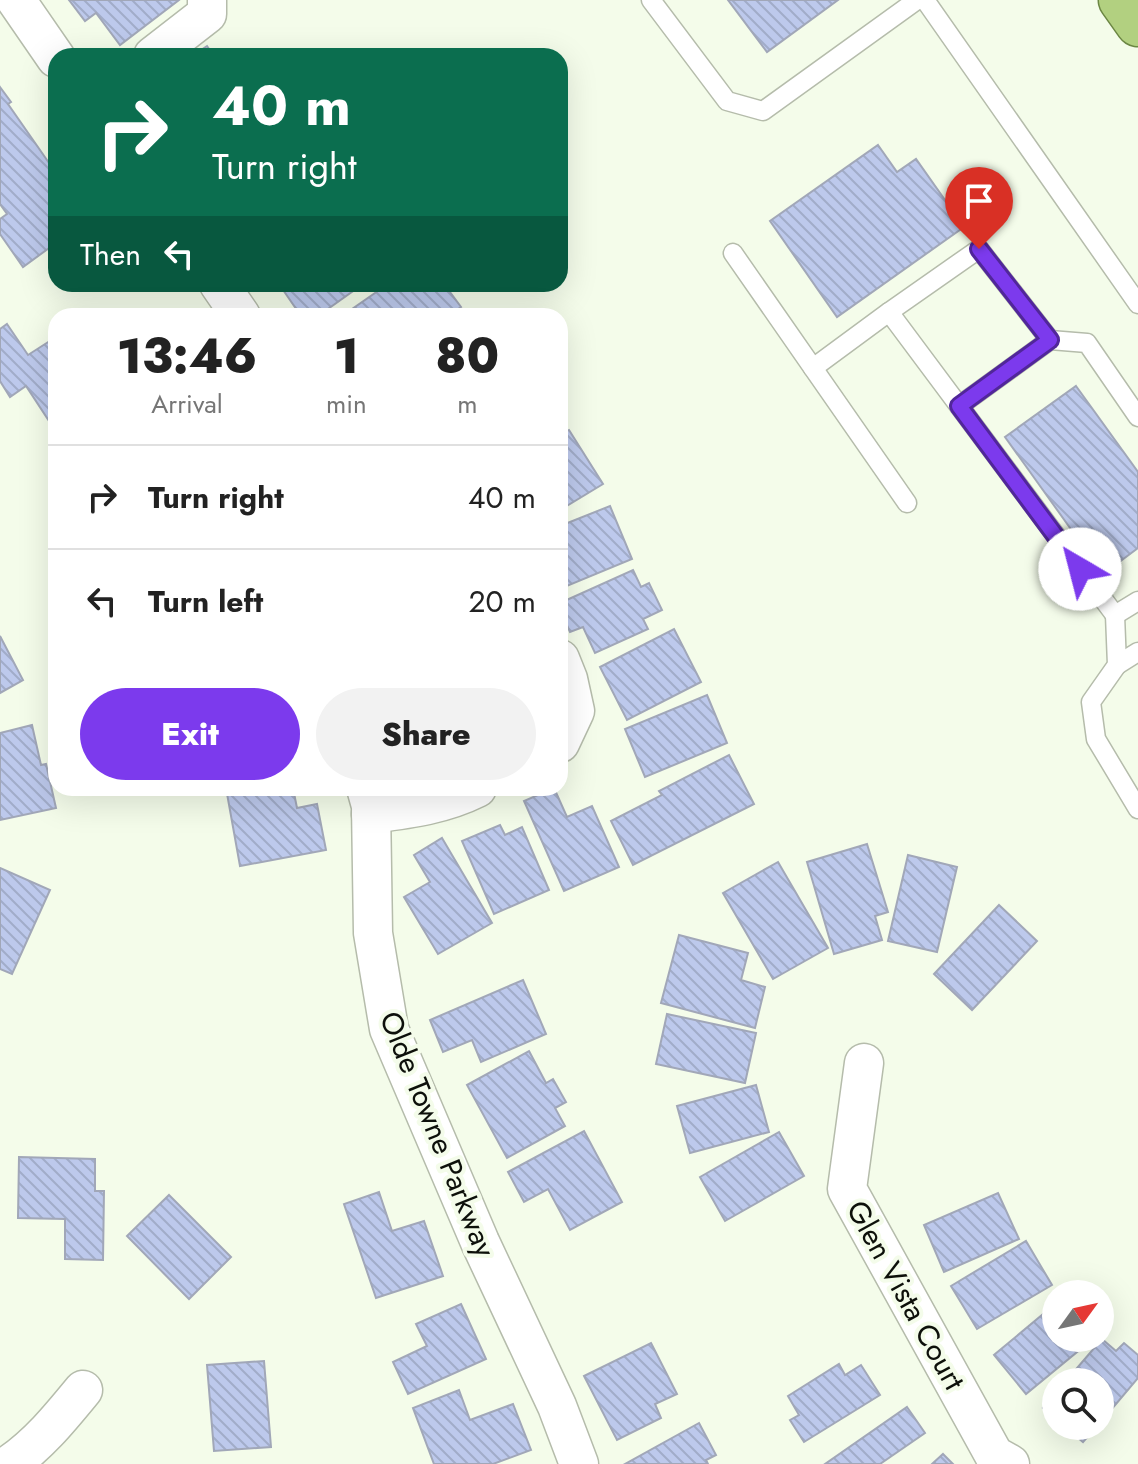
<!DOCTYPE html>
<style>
body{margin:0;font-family:Jost,sans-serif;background:#f2f2f2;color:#222;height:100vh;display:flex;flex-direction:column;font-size:30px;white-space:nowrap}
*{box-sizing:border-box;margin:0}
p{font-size:26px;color:#767676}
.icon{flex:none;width:44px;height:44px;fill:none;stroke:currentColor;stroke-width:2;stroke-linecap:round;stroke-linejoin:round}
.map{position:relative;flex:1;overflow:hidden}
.side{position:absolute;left:48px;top:308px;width:520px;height:488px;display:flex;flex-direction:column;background:#fff;border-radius:24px;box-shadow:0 8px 32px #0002}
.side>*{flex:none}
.banner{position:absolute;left:48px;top:48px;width:520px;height:244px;border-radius:24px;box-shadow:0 8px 32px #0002;background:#0b6e4f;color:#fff;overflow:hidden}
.needle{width:52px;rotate:57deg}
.fabs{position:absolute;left:1042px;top:1280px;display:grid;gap:16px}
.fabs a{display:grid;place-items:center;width:72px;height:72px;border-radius:50%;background:#fff;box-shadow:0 8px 32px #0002;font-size:40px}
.pin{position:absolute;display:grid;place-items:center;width:68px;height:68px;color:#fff;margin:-82px -34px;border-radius:50% 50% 50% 0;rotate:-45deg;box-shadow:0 0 8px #0007}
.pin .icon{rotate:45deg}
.me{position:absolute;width:88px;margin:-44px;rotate:323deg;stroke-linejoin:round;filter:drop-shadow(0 0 6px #0008)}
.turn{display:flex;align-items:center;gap:28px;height:168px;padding:0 32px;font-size:36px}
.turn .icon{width:104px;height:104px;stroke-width:2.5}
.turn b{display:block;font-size:56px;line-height:68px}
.then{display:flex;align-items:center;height:76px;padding:0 32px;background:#0003;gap:16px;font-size:30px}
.eta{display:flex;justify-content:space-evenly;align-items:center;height:136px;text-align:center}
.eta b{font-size:48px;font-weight:800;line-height:56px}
.cta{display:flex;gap:16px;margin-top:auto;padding:16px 32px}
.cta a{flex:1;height:92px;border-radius:48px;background:#7c3aed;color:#fff;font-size:32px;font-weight:800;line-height:92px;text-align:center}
.cta a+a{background:#f2f2f2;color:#222}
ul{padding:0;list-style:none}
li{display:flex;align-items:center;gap:24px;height:104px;padding:0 32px;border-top:2px solid #e0e0e0}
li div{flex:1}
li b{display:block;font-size:30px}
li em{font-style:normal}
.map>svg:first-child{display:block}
</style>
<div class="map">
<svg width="1138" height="1464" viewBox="0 0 1138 1464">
<defs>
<pattern id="building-back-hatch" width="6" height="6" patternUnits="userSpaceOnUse" patternTransform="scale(2)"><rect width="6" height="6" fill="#bdc9ec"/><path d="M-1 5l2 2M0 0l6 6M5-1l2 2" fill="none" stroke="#a1acc9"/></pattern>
</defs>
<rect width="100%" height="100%" fill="#f4fcea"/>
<g fill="url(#building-back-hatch)" stroke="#a1a7b8" stroke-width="2">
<polygon points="69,0 179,0 120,45 96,13 85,21"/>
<polygon points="728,0 838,0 767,52"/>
<polygon points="207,46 214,56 192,56"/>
<polygon points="0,87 11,102 8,104 56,173 56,243 23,267 0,234 0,219 7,214 0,204"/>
<polygon points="878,145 897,172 916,159 964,227 837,317 770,221"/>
<polygon points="279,284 363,284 318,316 301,316"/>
<polygon points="388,284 419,284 422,287 427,284 444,284 461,307 448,316 342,316"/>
<polygon points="7,324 28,355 56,337 56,425 53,427 26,386 10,397 0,381 0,329"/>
<polygon points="1076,386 1138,472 1138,548 1103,574 1005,437"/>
<polygon points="569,430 603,484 560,510 560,435"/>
<polygon points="610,506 632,559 562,588 560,582 560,526"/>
<polygon points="633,570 641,587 649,583 662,610 643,619 648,629 595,653 583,627 570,632 560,610 560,603"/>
<polygon points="674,629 701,682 627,720 600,667"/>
<polygon points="0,636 23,680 0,693"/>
<polygon points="707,695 727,743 645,777 625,729"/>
<polygon points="32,725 41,765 46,764 56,808 0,820 0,733"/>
<polygon points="729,755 754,804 633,865 611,821 662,795 659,791"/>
<polygon points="226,788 293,788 297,808 317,804 326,850 240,866"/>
<polygon points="554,788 567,817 592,806 619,867 564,891 524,801"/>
<polygon points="500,825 505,835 522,827 549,890 494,914 462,841"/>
<polygon points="442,838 492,923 438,954 404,897 430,882 414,855"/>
<polygon points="867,844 888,912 875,916 882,940 834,954 807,862"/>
<polygon points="908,855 957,867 937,952 888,941"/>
<polygon points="778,862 828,948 773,979 723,893"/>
<polygon points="0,868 50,890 12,974 0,969"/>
<polygon points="999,905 1037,941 972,1010 934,974"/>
<polygon points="679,935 748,953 741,980 765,987 755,1028 661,1003"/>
<polygon points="523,980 546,1034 481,1062 472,1040 443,1052 430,1020"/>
<polygon points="667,1014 756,1033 745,1083 656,1064"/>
<polygon points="529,1051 546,1083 553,1079 566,1102 555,1108 565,1126 507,1158 467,1085"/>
<polygon points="756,1085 769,1132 690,1153 677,1106"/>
<polygon points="584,1131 622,1202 570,1230 548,1189 524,1202 508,1172"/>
<polygon points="779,1132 804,1176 725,1221 700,1177"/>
<polygon points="19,1157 95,1159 95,1191 104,1191 103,1260 65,1259 65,1219 18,1218"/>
<polygon points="379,1192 392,1231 424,1221 443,1276 376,1298 344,1204"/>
<polygon points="998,1193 1019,1239 944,1272 924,1225"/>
<polygon points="169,1195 231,1257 189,1299 127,1236"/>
<polygon points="1026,1241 1052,1285 977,1329 951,1286"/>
<polygon points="461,1304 486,1359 408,1394 393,1362 427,1346 416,1324"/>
<polygon points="1055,1304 1056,1338 1084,1338 1088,1343 1026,1394 994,1355"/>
<polygon points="1102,1339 1116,1351 1124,1343 1138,1355 1138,1378 1100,1423 1100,1382 1065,1382"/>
<polygon points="651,1343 677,1394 655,1404 661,1418 617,1440 584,1376"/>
<polygon points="264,1361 271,1447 214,1451 207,1365"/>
<polygon points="839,1364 845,1375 861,1365 880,1395 804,1442 790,1420 799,1415 788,1396"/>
<polygon points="459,1390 470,1420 513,1404 531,1450 493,1464 434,1464 413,1408"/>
<polygon points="1056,1393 1056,1419 1043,1408"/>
<polygon points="907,1407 925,1433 880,1464 825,1464"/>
<polygon points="699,1423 716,1455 706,1460 708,1464 625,1464"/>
<polygon points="1064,1426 1097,1426 1083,1442"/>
<polygon points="943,1454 953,1464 932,1464"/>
</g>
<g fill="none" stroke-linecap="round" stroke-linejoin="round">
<g stroke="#b5bcab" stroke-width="21">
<g id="service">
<polyline points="651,0 727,101 763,111 917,0"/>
<polyline points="925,0 1138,304"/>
<polyline points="733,253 813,368 889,312"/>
<polyline points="1050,340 1087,343 1138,417"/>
<polyline points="813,368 907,503"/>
<polyline points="959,406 1050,340 979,249 889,312 1115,615 1138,601"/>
<polyline points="1115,615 1117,665 1091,702 1096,739 1138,809"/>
<polyline points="1117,665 1138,652"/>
</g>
</g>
<g stroke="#b5bcab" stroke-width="41">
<g id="minor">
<polyline points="16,0 56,58"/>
<polyline points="153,56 207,14 207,0"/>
<polyline points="219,284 241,316"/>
<polyline points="560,659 568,679 575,711 560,743"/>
<polyline points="366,788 371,806 373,933 389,1029 480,1242 557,1406 579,1464"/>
<path d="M 371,814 C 409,809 443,805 477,788"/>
<polyline points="864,1063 847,1189 994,1455 1010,1464"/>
<path d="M 10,1464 C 39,1444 60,1418 83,1390"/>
</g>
</g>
<g stroke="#6b8643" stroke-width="47">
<polyline id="trunk" points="1121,0 1138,24"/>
</g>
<use href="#service" stroke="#fff" stroke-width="18"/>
<use href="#minor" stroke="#fff" stroke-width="38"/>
<use href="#trunk" stroke="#b2d080" stroke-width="44"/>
</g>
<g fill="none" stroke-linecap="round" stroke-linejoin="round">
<g stroke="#51269a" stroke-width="20">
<polyline id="route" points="979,249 1050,340 959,406 1080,569"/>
</g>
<use href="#route" stroke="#7c3aed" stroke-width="14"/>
</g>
<g text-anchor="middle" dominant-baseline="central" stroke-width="8" stroke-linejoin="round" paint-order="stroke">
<g font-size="30" fill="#0d100a" stroke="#f4fcea">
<text transform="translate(438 1134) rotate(68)">Olde Towne Parkway</text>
<text transform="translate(906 1295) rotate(61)">Glen Vista Court</text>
</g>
</g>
</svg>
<div class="fabs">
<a><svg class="needle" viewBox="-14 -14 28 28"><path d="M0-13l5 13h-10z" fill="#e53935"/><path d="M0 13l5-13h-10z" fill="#767676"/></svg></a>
<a><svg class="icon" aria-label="search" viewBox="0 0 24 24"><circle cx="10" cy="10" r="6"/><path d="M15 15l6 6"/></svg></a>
</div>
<div class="pin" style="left:979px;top:249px;background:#d93025"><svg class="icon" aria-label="arrive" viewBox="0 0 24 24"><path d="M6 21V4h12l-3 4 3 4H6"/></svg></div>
<svg class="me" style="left:1080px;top:569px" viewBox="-20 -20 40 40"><circle r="19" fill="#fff"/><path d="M0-13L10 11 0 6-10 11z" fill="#7c3aed"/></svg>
<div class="banner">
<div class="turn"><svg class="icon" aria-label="right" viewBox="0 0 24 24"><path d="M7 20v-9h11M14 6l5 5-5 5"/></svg><div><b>40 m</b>Turn right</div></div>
<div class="then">Then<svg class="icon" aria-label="left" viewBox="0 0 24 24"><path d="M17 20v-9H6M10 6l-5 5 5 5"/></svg></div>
</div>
<section class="side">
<div class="eta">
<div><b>13:46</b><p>Arrival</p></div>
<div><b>1</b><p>min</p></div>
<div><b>80</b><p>m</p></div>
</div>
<ul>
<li><svg class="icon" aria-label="right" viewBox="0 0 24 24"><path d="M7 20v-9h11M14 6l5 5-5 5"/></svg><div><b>Turn right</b></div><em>40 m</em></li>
<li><svg class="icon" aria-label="left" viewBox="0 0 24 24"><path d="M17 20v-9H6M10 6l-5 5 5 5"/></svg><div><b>Turn left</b></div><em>20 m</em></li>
</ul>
<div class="cta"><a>Exit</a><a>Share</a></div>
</section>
</div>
